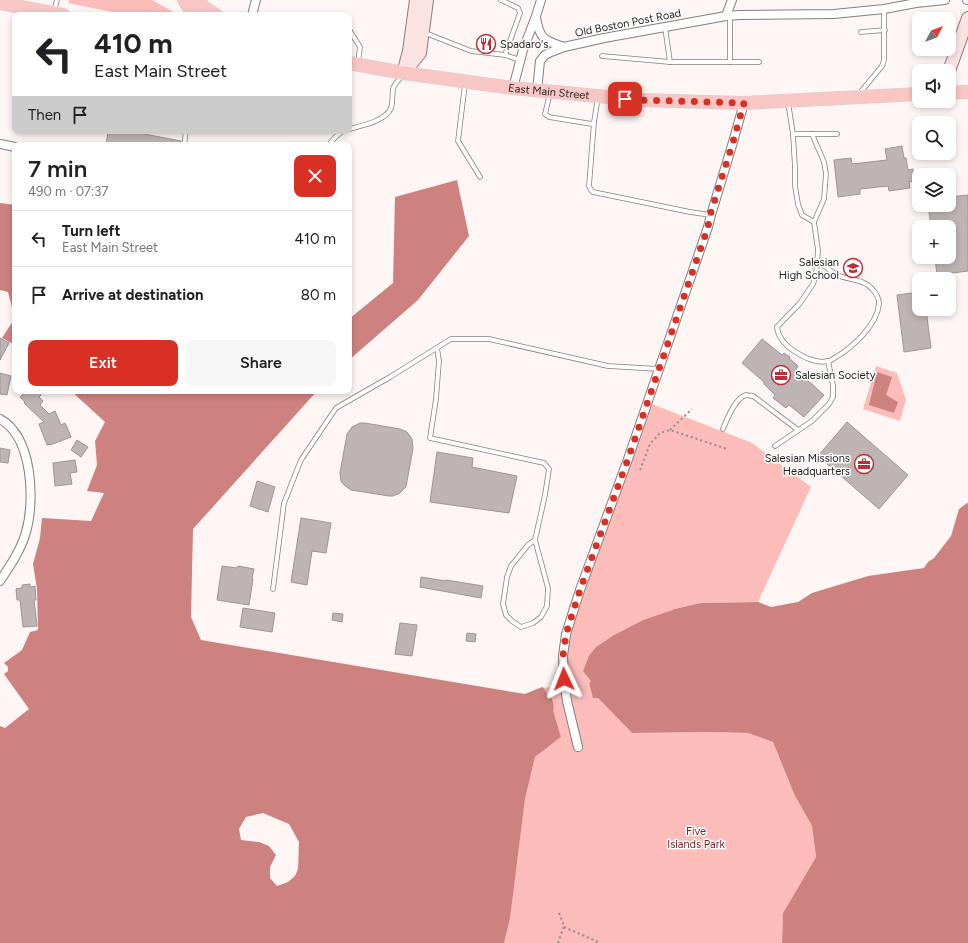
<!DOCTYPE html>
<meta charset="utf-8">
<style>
body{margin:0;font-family:Figtree,sans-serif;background:#f6f6f6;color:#202124;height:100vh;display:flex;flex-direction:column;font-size:15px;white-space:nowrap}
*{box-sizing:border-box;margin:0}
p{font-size:13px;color:#757577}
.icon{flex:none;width:22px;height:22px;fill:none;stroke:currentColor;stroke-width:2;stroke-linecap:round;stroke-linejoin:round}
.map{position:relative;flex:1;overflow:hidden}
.panel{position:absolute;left:12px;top:142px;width:340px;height:252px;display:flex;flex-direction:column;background:#fff;border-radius:8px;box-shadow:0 2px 6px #0003}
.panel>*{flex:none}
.top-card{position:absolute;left:12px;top:12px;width:340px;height:122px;border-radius:8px;box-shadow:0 2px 6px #0003;background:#fff;color:#202124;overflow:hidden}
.needle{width:26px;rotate:49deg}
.tools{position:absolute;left:912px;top:12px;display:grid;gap:8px}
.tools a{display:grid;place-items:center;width:44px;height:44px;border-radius:8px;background:#fff;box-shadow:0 2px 6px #0003;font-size:20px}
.pin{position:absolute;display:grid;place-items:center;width:34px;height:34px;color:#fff;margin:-17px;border-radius:8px;box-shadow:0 2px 6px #0006}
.me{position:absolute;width:44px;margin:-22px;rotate:358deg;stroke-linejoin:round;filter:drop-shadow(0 0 3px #0008)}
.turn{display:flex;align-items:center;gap:14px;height:84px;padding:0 16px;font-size:18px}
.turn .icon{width:52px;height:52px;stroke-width:2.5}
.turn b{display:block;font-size:28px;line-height:34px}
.then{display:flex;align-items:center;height:38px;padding:0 16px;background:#0003;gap:8px;font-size:15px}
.round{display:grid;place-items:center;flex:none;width:42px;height:42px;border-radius:8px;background:#f6f6f6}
.head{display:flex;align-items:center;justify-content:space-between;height:68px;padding:0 16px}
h1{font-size:24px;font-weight:600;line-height:30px}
.cta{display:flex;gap:8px;margin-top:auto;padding:8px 16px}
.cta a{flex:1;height:46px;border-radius:8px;background:#d93025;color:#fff;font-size:16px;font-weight:600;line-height:46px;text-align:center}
.cta a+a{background:#f6f6f6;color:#202124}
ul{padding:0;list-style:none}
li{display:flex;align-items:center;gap:12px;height:56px;padding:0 16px;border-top:1px solid #e0e0e0}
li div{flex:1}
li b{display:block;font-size:15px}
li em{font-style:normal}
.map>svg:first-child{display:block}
</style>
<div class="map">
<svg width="968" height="943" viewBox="0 0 968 943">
<rect width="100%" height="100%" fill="#fef5f5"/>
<g fill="#fbbcba">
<polygon points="69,0 152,0 179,15 127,15 68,3"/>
<polygon points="876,366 897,373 906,400 900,421 863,409"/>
<polygon points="644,401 752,443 811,487 758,602 700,603 675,609 643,620 614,635 591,681 589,683 593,697 598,698 632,733 708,732 748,733 773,742 794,794 812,826 816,857 783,913 782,943 504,943 510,919 525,799 535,757 561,737 553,710 554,706 544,688 559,686 559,646 568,610 601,522"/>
</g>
<g fill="#cd8280" fill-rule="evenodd">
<polygon points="457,180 469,236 418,300 349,360 349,319 393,283 395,197"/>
<polygon points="0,203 15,205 15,345 2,338 15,318 8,292 0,290"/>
<polygon points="877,372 892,377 886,395 898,402 894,413 869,405"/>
<path d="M 71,391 L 317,391 L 193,529 L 191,617 L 201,640 L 525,694 L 542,687 L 544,688 L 547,694 L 551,695 L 554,707 L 553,710 L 561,737 L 535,757 L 525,799 L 510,919 L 504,943 L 0,943 L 0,726 L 5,728 L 29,709 L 4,674 L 8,671 L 8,667 L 4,663 L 22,650 L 30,632 L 38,630 L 37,589 L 33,564 L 40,538 L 42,518 L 91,521 L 104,493 L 87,491 L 97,465 L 95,441 L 105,422 ZM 263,813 L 289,824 L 299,842 L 298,869 L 295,876 L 288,882 L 277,886 L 270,878 L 270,867 L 276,855 L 269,846 L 259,842 L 241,840 L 239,829 L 246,817 Z"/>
<polygon points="967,503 968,503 968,943 782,943 783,913 816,857 812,826 794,794 773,742 748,733 708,732 632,733 598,698 593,698 589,683 591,681 583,671 589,656 595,648 614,635 643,620 675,609 700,603 758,602 771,607 798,602 812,593 868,576 924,568 928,562 934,558 951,536 959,509"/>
</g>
<g fill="#bfb4b4" stroke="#9e9493">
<polygon points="108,131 145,131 144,134 181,141 181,145 106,145"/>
<polygon points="902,146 904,158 906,158 908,170 913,169 914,181 909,182 910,188 889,191 888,186 860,189 860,194 838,197 834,160 851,158 852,164 887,160 885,149"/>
<polygon points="968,195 968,271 937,275 935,257 949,257 949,227 931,227 928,205 949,205 949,197"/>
<polygon points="919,292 919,309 926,309 931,348 904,352 897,295"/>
<polygon points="0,338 9,343 0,360"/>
<polygon points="762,339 782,355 784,353 790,357 789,358 798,366 796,370 824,395 804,417 789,405 786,408 773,398 775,395 764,384 764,382 742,363"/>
<polygon points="0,373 11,376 7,395 0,394"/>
<polygon points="27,391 37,391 41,395 39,397 43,401 40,405 49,414 55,411 61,425 65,423 71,437 50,445 50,444 47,445 39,424 44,422 24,403 25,402 20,397"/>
<polygon points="847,422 908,475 879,509 818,456"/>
<polygon points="360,423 365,423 400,429 407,432 412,439 413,448 406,487 400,493 393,496 389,496 351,490 344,485 341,481 340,473 347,434 352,427"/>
<polygon points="77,440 88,447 81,457 71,450"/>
<polygon points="0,448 10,450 8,463 0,462"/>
<polygon points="437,452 473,458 472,467 517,476 509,513 430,502"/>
<polygon points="75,460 77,472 70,473 72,484 55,486 53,463"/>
<polygon points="257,481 275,487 268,512 250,506"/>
<polygon points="301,518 331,523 326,553 312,551 307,585 291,582"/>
<polygon points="222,566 237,568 238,566 254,569 252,578 253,579 249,605 217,600"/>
<polygon points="421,577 446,581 446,580 483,586 481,598 420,587"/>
<polygon points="30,584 30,587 35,586 36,600 34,600 37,626 23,627 20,600 17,600 16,589 22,588 22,585"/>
<polygon points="243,608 275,613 272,632 240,627"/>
<polygon points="333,613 343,614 342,622 332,620"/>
<polygon points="400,623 417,625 412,656 395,654"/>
<polygon points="467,633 476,634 475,642 466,641"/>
</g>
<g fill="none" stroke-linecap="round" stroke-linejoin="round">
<g stroke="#877d7c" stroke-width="5.5">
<g id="lane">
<polyline points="501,0 518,8 520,13 505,55"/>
<polyline points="54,11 57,0"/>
<polyline points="349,31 350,31 360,47 358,62"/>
<polyline points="423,32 471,51 505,55 520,60"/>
<polyline points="861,32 885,30"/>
<polyline points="602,56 670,62 665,27"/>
<polyline points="670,62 730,62 730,16"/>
<polyline points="730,62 759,62"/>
<polyline points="465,84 458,141 480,177"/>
<polyline points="550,93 545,114 549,117 592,124 594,122 598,97"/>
<polyline points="859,94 882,66 884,60 884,9"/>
<polyline points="788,102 793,134 795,168 795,186 798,204 802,215 814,222"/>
<polyline points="594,122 589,186 591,190 593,192 690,212 711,215"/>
<path d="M 349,129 C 361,126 386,121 391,108 C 393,103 392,95 393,89 C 394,84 399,80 402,76"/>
<polyline points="793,134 837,134"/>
<path d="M 812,134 L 824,162 L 826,174 L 824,199 L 814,222 L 818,250 L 816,275 L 813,284 L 800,303 L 777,327 C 778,337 785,345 794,351 C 803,357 816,364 828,361 C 831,361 834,358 836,357 C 853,347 877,325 879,304 C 879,299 876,293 873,290 C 865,279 848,280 837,275 C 830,271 823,265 817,260"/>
<polyline points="184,145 186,131"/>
<path d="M 329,145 C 333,139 337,135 343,131"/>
<polyline points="437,348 439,361 436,399 430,438 544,463 549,469 545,495 535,540 548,588 547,606 541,617 533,623 521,627 512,621 506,615 503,604 507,577 511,566 528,545 535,540"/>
<path d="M 723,429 C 727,419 735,398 746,395 C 748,395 751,396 753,396 L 798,430"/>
<polyline points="775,446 812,421 829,404 833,397 833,385 828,361"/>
<polyline points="273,589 284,503 301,460 336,408 390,377 451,339 489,339 608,366 659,369"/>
</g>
</g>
<g stroke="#877d7c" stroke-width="10">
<g id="street">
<polyline points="967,0 968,0"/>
<polyline points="252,15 256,0"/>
<polyline points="726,16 732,0"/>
<path d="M 536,17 C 539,39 545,41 564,47"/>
<polyline points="513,88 523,50 536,16 541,0"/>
<polyline points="537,91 540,61 545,55 551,52 564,47 604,38 726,16 740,15 834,14 884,9 916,3 945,0"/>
<polyline points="0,144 15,147"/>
<path d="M 0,419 C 33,437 35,501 26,532 C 21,550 10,566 0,581"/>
<polyline points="578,747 567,701 564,679 563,656 566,634 580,590 628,459 708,227 711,215 733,142 744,103"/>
</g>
</g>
<g stroke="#877d7c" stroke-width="14">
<g id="secondary">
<polyline points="404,70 409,51 416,0"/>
<polyline points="949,71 968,18"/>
<polyline points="404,73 420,53 427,0"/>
</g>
</g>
<g stroke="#d3d2d2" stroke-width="14">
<g id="primary">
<polyline points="184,0 194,15"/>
<polyline points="193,0 216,15"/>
<polyline points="0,3 63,15"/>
<path id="s1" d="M 349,63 L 404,73 L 513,88 L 639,100 L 744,103 L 919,94"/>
<polyline points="949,93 968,92"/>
</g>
</g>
<g stroke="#938c8c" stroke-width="2" stroke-dasharray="2 3" stroke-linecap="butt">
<polyline points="670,430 692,409"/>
<polyline points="640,470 650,444 660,433 670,430 727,449"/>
<polyline points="564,927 596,941 598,943"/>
<polyline points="558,943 564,926 559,913"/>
</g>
<use href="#lane" stroke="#fff" stroke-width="4"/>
<use href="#street" stroke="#fff" stroke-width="8"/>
<use href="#secondary" stroke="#fbe3e2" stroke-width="12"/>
<use href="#primary" stroke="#f8c7c5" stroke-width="13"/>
</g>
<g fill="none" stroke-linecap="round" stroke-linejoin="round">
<polyline stroke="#d93025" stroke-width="7" stroke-dasharray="0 12.6" points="564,679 563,656 566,634 580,590 628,459 708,227 710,215 733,142 744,103 639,100 625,99"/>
</g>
<defs>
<g id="restaurant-ring" transform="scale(1)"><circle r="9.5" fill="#fff" stroke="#be2e3a" stroke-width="1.5"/><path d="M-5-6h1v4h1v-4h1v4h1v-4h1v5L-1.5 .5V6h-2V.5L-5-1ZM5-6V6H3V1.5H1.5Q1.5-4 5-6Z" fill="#be2e3a"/></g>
<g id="school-ring" transform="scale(1)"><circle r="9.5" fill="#fff" stroke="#be2e3a" stroke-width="1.5"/><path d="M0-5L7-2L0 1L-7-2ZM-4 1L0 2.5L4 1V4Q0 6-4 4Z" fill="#be2e3a"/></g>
<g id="office-ring" transform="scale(1)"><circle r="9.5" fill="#fff" stroke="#be2e3a" stroke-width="1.5"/><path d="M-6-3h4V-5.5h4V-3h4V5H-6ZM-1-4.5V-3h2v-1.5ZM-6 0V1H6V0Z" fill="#be2e3a"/></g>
</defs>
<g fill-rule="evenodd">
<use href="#restaurant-ring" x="486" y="44"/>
<use href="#school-ring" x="853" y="268"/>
<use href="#office-ring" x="781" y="375"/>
<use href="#office-ring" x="864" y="464"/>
</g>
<g text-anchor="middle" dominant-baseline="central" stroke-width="3" stroke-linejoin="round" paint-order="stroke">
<g font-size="11" fill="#211d1d" stroke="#fff">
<text transform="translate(628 23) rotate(-11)">Old Boston Post Road</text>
<text stroke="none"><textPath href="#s1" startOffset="202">East Main Street</textPath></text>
</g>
<g font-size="11" fill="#211d1d" stroke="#fff" text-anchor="start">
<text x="500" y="44">Spadaro's</text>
<text x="839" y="262" text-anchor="end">Salesian<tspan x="839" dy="13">High School</tspan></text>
<text x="795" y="375">Salesian Society</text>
<text x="850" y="458" text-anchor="end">Salesian Missions<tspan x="850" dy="13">Headquarters</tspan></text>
</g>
<g font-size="11" fill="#781f25" stroke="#fff">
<text x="696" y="831">Five<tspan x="696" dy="13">Islands Park</tspan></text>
</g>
</g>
</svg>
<div class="tools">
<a><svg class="needle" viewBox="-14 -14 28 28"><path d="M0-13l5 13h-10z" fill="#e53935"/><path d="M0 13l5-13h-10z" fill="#757577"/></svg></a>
<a><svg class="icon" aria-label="sound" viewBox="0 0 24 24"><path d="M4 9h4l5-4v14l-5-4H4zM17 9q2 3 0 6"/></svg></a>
<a><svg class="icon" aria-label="search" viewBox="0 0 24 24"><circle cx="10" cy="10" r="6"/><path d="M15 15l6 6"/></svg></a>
<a><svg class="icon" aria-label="layers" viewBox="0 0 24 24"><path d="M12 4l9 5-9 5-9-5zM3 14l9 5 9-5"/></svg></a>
<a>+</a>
<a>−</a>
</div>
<div class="pin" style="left:625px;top:99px;background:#d93025"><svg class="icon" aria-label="arrive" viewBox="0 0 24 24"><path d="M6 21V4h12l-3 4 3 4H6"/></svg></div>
<svg class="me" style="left:564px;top:679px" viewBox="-20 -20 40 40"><path d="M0-17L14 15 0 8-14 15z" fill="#d93025" stroke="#fff" stroke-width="4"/></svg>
<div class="top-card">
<div class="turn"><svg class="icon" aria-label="left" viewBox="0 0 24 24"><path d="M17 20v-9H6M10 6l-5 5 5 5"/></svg><div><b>410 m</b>East Main Street</div></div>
<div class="then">Then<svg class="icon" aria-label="arrive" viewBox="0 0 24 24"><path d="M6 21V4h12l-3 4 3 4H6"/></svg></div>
</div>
<section class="panel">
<div class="head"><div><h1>7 min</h1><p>490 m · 07:37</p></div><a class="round" style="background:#d93025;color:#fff"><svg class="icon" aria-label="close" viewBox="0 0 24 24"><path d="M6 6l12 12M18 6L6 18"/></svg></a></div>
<ul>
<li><svg class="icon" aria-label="left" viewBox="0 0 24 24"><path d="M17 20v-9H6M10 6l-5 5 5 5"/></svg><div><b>Turn left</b><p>East Main Street</p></div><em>410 m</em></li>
<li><svg class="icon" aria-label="arrive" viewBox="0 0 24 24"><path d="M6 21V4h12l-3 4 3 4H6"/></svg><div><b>Arrive at destination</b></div><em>80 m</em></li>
</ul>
<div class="cta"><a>Exit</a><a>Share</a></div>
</section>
</div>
